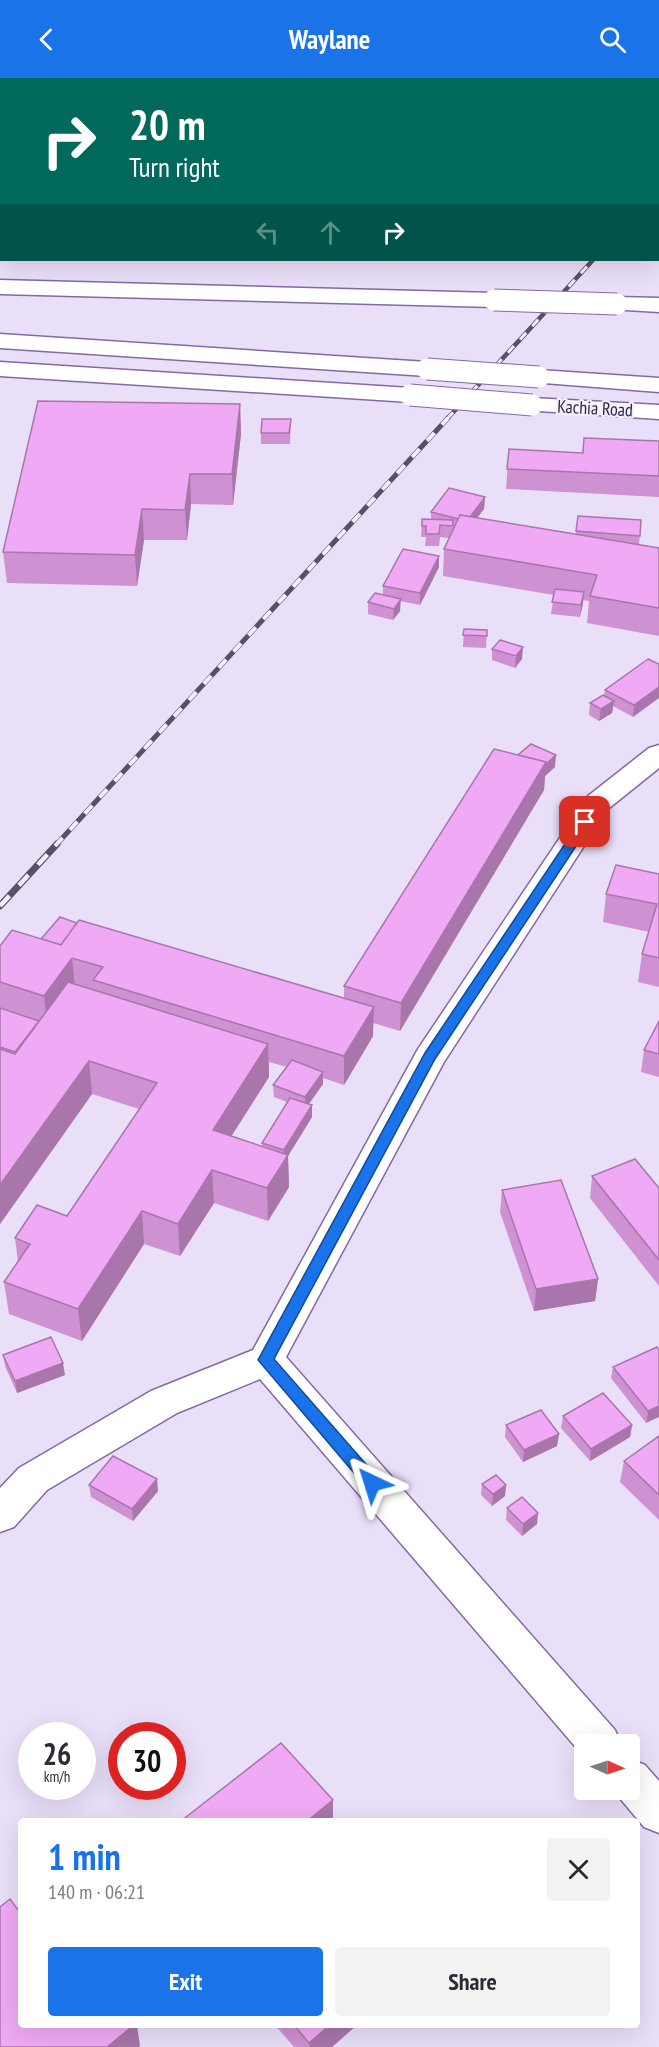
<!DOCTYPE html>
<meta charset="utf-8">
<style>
body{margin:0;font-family:"PT Sans Narrow",sans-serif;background:#f2f2f3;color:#2b2b33;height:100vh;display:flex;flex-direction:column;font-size:22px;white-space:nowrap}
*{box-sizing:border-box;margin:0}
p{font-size:20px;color:#7c7c81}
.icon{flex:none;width:33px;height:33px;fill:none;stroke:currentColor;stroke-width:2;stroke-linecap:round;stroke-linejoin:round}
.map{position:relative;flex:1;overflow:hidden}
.sheet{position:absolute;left:18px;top:1740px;width:622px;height:210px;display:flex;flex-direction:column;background:#fff;border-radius:6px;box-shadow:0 6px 24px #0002}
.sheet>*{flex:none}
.banner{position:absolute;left:0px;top:0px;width:660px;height:183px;box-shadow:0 6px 24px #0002;background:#00695c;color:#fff;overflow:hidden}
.needle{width:39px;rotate:93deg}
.tools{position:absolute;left:574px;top:1656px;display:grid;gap:12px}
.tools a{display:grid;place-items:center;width:66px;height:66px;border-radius:6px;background:#fff;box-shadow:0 6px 24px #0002;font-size:30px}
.speed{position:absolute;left:18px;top:1644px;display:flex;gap:12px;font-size:30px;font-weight:700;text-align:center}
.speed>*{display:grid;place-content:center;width:78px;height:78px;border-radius:50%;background:#fff;box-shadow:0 6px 24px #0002;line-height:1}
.speed small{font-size:15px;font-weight:400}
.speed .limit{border:9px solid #d22;background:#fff;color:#111}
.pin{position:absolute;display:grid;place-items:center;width:51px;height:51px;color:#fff;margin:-26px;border-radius:12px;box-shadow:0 3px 9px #0006}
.me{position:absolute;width:66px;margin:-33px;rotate:319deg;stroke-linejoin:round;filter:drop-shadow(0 0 4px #0008)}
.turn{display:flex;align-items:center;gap:21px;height:126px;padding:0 30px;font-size:27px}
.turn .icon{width:78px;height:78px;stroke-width:2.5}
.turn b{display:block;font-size:42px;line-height:51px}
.lanes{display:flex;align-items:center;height:57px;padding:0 30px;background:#0003;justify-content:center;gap:30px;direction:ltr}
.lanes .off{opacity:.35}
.round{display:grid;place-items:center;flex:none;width:63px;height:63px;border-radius:6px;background:#f2f2f3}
.summary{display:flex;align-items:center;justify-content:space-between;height:102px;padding:0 30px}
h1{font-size:36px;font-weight:700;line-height:45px;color:#1a73e8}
.primary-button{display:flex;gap:12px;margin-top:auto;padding:12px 30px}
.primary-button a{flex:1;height:69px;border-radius:6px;background:#1a73e8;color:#fff;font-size:24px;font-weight:700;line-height:69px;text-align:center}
.primary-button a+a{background:#f2f2f3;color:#2b2b33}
header{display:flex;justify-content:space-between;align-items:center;height:78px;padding:0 30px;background:#1a73e8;color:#fff;font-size:27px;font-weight:700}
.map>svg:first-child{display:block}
</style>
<header><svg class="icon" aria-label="back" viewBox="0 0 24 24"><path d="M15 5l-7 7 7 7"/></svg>Waylane<svg class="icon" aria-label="search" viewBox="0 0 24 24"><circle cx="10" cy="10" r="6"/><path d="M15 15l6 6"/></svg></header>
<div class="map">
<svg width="659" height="1969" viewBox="0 0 659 1969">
<rect width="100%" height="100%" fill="#eadff9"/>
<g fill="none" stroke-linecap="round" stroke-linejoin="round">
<g stroke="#8469a4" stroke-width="3">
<g id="minor">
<polygon points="155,0 180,0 154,2"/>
<rect x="0" y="33" width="2" height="12"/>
<polygon points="0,202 494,215 502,217 505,222 502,227 494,229 0,216"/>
<polygon points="617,219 659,220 659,234 609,231 606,226 609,221"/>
<polygon points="659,667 659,690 608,731 444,984 286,1279 615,1652 621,1666 585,1666 585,1680 260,1301 177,1335 47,1412 14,1449 0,1454 0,1410 19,1390 151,1313 253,1272 418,971 588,718 649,670"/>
<polygon points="630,1681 645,1687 659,1703 659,1755 644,1749 613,1712 630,1712"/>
</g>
</g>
<g stroke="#8469a4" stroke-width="3">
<g id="primary">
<polygon points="0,256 427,284 435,286 439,291 435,296 427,298 0,270"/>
<polygon points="0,284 410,310 418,312 422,317 418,322 410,324 0,298"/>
<polygon points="539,292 659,300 659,314 531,304 527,299 531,294"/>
<polygon points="532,320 659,327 659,341 524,332 520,327 524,322"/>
</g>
</g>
<use href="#minor" fill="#fff" fill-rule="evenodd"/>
<use href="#primary" fill="#fff" fill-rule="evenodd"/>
<g stroke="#5a4f68" stroke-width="4.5">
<polyline id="rail-far2" points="447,341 593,182"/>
</g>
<g stroke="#5a4f68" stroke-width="5">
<polyline id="rail-far1" points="55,768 448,340"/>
</g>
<g stroke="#5a4f68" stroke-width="7">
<polyline id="rail" points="0,828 57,766"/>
</g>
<use href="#rail-far2" stroke="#f4effc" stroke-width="3" stroke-dasharray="9" stroke-linecap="butt"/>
<use href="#rail-far1" stroke="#f4effc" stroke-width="4" stroke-dasharray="11" stroke-linecap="butt"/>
<use href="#rail" stroke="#f4effc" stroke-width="4.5" stroke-dasharray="14" stroke-linecap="butt"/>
<g stroke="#8469a4" stroke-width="23" stroke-linecap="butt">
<polyline id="minor-bridge" points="494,222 617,226"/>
</g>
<g stroke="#8469a4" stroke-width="23" stroke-linecap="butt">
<g id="primary-bridge">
<polyline points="427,291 539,299"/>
<polyline points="410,317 532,327"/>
</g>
</g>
<use href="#minor-bridge" stroke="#fff" stroke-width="21"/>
<use href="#primary-bridge" stroke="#fff" stroke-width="21"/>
</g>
<g fill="#ce91d2" fill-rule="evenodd">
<polygon points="232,0 264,0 264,2 234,2"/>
<polygon points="240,326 241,356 233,427 191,426 187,462 144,462 137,508 7,505 3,474"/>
<polygon points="291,341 290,366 261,366 261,355"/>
<polygon points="584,360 659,363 659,419 506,411 509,371 582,375"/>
<polygon points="485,419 484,431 477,440 576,456 576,453 641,442 639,467 659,470 659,558 587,545 589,523 583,522 580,539 551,536 554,517 443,498 444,471 449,460 440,459 439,468 425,468 426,459 421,459 422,441 431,441 431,434"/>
<polygon points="439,478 439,489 420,527 400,523 400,533 393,542 368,536 368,524 383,517 383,508"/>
<polygon points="464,551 487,552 486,570 463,569"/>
<polygon points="492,571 522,581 515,590 492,582"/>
<polygon points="648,581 633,639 613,628 612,635 599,643 589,637 590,625 604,618 605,612"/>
<path d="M 494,671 L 555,689 L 545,698 L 544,712 L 400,953 L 373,945 L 373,958 L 344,1007 L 323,1000 L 323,1006 L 309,1026 L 312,1039 L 288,1078 L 289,1109 L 268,1143 L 214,1125 L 180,1178 L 144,1166 L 82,1263 L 9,1236 L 4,1204 L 18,1184 L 15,1160 L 67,1138 L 139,1031 L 92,1016 L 0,1146 L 0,868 L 41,861 L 77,846 L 344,920 L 344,908 ZM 269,984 L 287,989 L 273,1007 L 274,1019 L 287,1024 L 262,1065 L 262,1068 L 231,1058 L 269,999 Z"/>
<polygon points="659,796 659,909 638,904 642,876 649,854 603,844 606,816"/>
<polygon points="659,943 659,999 641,994 644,972"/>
<polygon points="592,1098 659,1110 659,1208 590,1120"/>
<polygon points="502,1112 598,1201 595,1223 534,1233 500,1134"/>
<polygon points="659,1272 646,1345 611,1300 613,1289"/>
<polygon points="3,1277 65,1297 17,1315 5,1288"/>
<polygon points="563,1338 632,1347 630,1359 590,1383 561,1350"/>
<polygon points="506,1347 559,1356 557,1368 523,1384 505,1359"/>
<polygon points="659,1358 659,1442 620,1404 624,1383"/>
<polygon points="482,1406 506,1407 505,1418 492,1428 481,1417"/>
<polygon points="89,1407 158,1413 133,1443 91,1419"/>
<polygon points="507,1430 537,1446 522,1458 506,1442"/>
<polygon points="275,1947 357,1947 332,1969 294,1969"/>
</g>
<g fill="#a876ab">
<rect x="241" y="0" width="23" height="2"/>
<polygon points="240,326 241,356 233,427 232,396"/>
<polygon points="190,396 191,426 187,462 185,432"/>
<polygon points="485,419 484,431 466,454 466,443"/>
<polygon points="142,431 144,462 137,508 135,477"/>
<polygon points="439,478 439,489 420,527 420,515"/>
<polygon points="584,514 583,526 580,539 581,527"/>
<polygon points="401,521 400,533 393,542 394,531"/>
<polygon points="523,569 522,581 515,590 516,578"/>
<polygon points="659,609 659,620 633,639 634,627"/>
<polygon points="614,623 612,635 599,643 601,631"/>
<polygon points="556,677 555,689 545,698 544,712 400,953 401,925 546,684"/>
<polygon points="72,880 75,909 47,946 44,918"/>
<polygon points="374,929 373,958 344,1007 344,978"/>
<polygon points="268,966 269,999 215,1084 213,1052"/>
<polygon points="89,983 92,1016 0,1146 0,1107"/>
<polygon points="323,994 323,1006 305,1031 305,1019"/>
<polygon points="312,1027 312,1039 288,1078 289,1109 268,1143 267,1110 285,1083 284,1072"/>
<polygon points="212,1092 214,1125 180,1178 178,1146"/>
<polygon points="142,1133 144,1166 82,1263 78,1231"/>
<polygon points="598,1201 595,1223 534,1233 536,1211"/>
<polygon points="63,1285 65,1297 17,1315 15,1303"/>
<polygon points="659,1328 659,1339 646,1345 648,1333"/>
<polygon points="632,1347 630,1359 590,1383 591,1371"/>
<polygon points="559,1356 557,1368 523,1384 524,1372"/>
<polygon points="157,1401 158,1413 133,1443 132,1431"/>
<polygon points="506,1407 505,1418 492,1428 493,1416"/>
<polygon points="538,1435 537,1446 522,1458 523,1446"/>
<polygon points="333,1722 333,1743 307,1743"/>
<polygon points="134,1947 137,1947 140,1968 139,1969 107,1969"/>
<polygon points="330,1947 357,1947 332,1969 310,1969 309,1965"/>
</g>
<g fill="#f0a9f4" stroke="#a876ab" stroke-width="1.5">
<polygon points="398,0 525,0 526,2 398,2"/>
<polygon points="606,0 649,0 647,2 611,2"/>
<polygon points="38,323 240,326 232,396 190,396 185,432 142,431 135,477 3,474"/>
<polygon points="262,341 291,341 289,355 261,355"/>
<polygon points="584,360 659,363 659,398 507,391 509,371 583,375"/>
<polygon points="449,410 485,419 470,439 460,437 459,441 431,434"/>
<polygon points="460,437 659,470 659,530 590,518 597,497 444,471"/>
<polygon points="578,438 641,442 640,458 576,453"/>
<polygon points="422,441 453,442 453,448 440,447 439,456 426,456 426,448 422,448"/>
<polygon points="403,471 439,478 420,515 383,508"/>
<polygon points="555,511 584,514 581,527 552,524"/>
<polygon points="375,515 401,521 394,531 368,524"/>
<polygon points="464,551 487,552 487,558 463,557"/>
<polygon points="500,562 523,569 516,578 492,571"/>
<polygon points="648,581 659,586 659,609 634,627 605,612"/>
<polygon points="603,617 614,623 601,631 590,625"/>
<polygon points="531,666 556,677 546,686 546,684 518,677"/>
<polygon points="494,671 546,684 401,925 344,908"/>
<polygon points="616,787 659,796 659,880 642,876 657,826 606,816"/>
<polygon points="60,839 77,845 61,867 41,861"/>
<polygon points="79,842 374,929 344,978 93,902 103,889 72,880 44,918 0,904 0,868 12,852 61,867"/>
<polygon points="68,904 268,966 213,1052 288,1077 267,1110 212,1092 178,1146 142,1133 78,1231 4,1204 30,1166 15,1160 37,1127 67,1138 157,1005 89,983 0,1107 0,971 15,976"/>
<polygon points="0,930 39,943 15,974 0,969"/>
<polygon points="659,943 659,976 644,972"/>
<polygon points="292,982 323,994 305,1019 273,1007"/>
<polygon points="290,1020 312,1027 284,1072 262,1065"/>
<polygon points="635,1081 659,1110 659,1182 592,1098"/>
<polygon points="561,1102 598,1201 536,1211 502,1112"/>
<polygon points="51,1259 63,1285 15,1303 3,1277"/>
<polygon points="657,1269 659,1272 659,1328 648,1333 613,1289"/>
<polygon points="603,1315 632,1347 591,1371 563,1338"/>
<polygon points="541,1332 559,1356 524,1372 506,1347"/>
<polygon points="659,1358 659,1417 624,1383"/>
<polygon points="113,1378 157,1401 132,1431 89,1407"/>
<polygon points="496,1397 506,1407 493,1416 482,1406"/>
<polygon points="522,1419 538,1435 523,1446 507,1430"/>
<polygon points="281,1665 333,1722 307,1743 181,1743"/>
<polygon points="10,1821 21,1836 21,1947 134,1947 107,1969 0,1969 0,1829"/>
<polygon points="294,1947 330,1947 309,1965"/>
</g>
<polygon fill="#1a73e8" stroke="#114b97" stroke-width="1.5" points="585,741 592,744 435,981 274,1281 378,1400 380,1405 378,1409 372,1411 366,1409 258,1282 425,975 581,742"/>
<g text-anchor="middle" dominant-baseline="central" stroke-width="4.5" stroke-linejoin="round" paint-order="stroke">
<g font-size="18" fill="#31263f" stroke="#f4effc">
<text transform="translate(595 330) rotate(3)">Kachia Road</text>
</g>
</g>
</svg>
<div class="tools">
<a><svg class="needle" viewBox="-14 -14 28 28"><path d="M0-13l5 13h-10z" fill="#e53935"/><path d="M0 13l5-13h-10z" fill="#7c7c81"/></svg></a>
</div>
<div class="speed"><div>26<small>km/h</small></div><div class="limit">30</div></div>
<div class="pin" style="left:585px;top:744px;background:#d93025"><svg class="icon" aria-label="arrive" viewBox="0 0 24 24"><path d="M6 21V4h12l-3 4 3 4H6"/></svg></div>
<svg class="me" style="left:372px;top:1405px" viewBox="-20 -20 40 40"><path d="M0-17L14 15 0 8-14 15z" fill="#1a73e8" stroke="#fff" stroke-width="4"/></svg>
<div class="banner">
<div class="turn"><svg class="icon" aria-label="right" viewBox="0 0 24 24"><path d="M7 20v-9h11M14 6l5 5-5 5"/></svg><div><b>20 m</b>Turn right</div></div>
<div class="lanes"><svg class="icon off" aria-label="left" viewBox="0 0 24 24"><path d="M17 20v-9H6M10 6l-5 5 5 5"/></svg><svg class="icon off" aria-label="ahead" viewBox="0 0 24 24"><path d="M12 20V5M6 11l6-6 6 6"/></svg><svg class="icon" aria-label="right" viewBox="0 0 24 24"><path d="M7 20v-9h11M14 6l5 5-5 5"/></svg></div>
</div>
<section class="sheet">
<div class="summary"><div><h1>1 min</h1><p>140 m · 06:21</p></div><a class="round"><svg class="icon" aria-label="close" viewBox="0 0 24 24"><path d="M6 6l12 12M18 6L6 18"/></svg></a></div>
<div class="primary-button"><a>Exit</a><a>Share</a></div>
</section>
</div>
